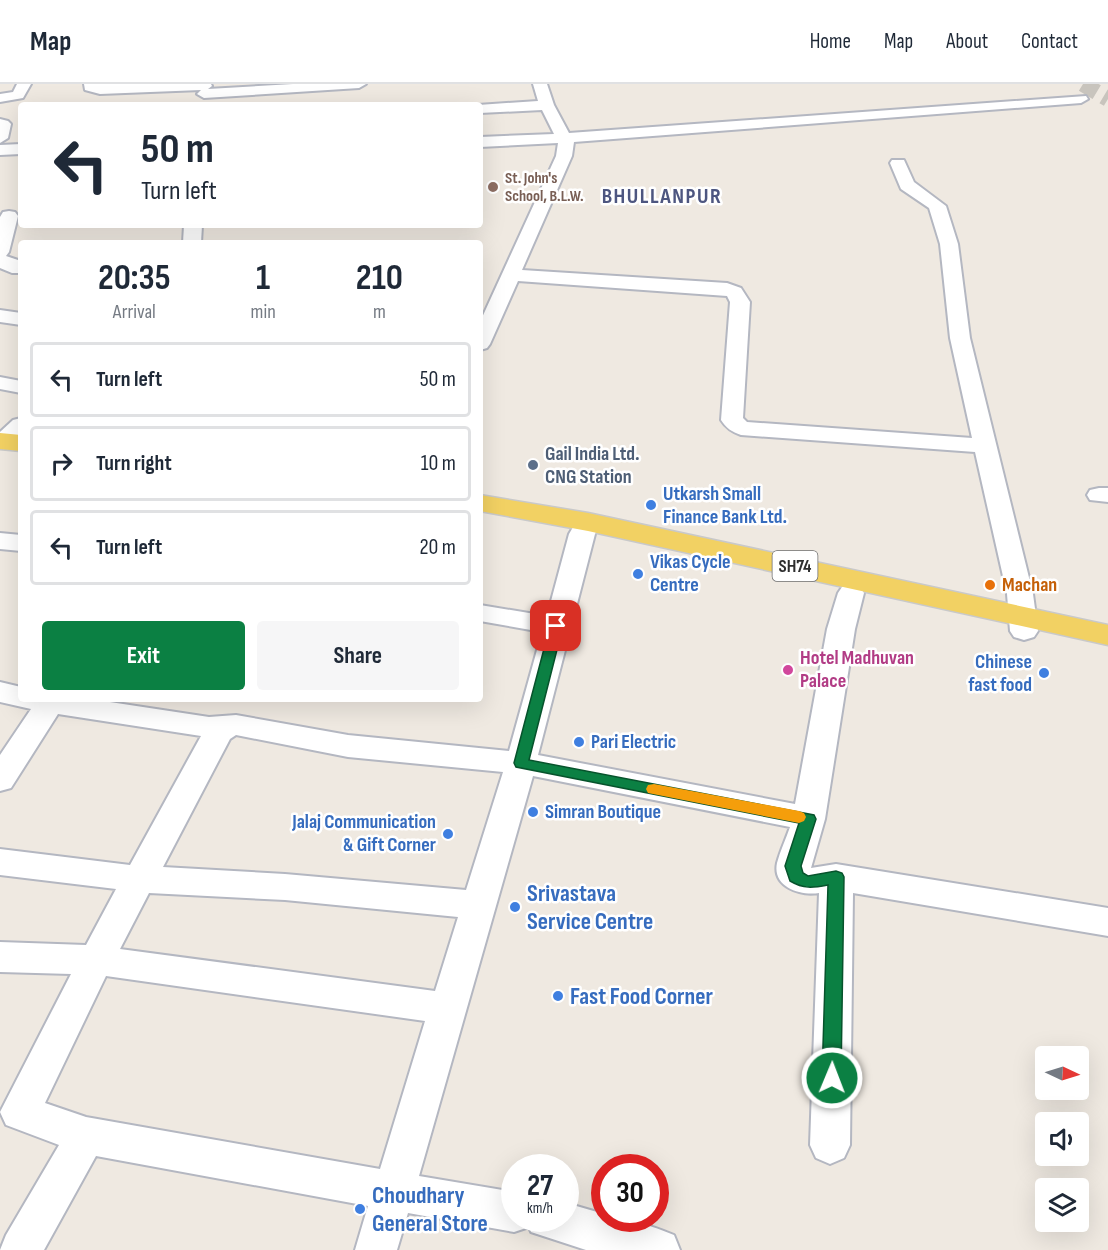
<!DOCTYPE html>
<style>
body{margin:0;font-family:"Sofia Sans Condensed",sans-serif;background:#f6f6f7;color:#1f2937;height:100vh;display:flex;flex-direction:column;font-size:22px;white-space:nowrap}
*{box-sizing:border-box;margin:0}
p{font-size:20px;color:#747a83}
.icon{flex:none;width:33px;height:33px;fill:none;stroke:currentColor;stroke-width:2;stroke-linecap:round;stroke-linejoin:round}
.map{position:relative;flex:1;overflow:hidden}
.sheet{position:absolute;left:18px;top:156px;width:465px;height:462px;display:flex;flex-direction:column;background:#fff;border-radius:6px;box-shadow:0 6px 24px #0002}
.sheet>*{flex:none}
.top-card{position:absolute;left:18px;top:18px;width:465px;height:126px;border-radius:6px;box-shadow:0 6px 24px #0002;background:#fff;color:#1f2937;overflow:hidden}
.needle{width:39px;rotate:94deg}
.fabs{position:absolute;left:1035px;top:962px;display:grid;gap:12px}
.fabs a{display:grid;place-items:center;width:54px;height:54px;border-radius:6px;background:#fff;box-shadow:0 6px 24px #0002;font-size:30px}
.speed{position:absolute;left:501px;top:1070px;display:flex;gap:12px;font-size:30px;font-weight:700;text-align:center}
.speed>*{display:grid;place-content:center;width:78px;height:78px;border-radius:50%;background:#fff;box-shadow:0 6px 24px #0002;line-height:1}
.speed small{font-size:15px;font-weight:400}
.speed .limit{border:9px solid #d22;background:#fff;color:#111}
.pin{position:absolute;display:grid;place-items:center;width:51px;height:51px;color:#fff;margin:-26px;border-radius:12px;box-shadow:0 3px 9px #0006}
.me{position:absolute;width:66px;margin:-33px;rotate:1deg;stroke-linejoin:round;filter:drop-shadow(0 0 4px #0008)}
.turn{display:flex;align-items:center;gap:21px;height:126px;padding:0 24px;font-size:27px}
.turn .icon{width:78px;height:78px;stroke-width:2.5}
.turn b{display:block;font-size:42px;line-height:51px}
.eta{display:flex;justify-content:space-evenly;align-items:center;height:102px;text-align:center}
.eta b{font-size:36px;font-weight:700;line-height:42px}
.button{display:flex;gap:12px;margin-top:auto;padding:12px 24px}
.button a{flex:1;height:69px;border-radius:6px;background:#0b8043;color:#fff;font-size:24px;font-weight:700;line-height:69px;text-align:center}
.button a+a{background:#f6f6f7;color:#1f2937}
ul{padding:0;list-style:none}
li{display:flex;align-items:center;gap:18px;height:75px;margin:0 12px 9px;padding:0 12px;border:3px solid #e0e1e3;border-radius:6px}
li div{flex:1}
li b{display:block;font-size:22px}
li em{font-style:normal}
header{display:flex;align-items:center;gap:36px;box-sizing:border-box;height:84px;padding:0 30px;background:#fff;border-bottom:2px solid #e0e1e3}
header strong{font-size:28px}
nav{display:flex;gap:33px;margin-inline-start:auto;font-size:21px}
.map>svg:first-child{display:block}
</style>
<header>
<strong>Map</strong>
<nav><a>Home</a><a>Map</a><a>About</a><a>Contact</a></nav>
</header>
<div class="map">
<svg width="1108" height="1166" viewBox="0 0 1108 1166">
<rect width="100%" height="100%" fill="#efe9e1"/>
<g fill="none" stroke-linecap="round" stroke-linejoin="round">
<polyline stroke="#c8c4bd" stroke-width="16" stroke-dasharray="16 8" stroke-linecap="butt" points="1083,0 1108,15"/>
<g stroke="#b4b7c1" stroke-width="4">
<g id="street">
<polygon points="17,0 31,0 23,14 0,18 0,10 13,8"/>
<polygon points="84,0 211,0 212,2 208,5 293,0 366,0 359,4 204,14 197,10 201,6 100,10 85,6"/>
<path d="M 533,0 L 547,0 L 554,21 L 569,49 L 1086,12 L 1088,15 L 1081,19 L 574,58 L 572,72 L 522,186 L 727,199 L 741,204 L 750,218 L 743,334 L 747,338 L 972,354 L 950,254 L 940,160 L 929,124 L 901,105 L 890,79 L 892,76 L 904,76 L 914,98 L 946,122 L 958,160 L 970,254 L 1033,510 L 1038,547 L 1034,553 L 1024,556 L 1014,553 L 1010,547 L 1007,510 L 975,368 L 741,351 C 732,348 726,344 721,336 L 730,218 L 727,212 L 518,197 L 490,260 L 487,264 L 480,266 L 480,238 L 556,72 L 558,59 L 480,63 L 480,53 L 554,50 L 542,26 L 480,29 L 478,21 L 538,17 Z"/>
<polygon points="0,35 8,37 11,40 8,54 0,59"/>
<polygon points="21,60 21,70 0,71 0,61"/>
<polygon points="9,127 15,128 18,132 9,168 6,172 21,177 21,189 12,189 0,184 0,133 3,128"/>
<polygon points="184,141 202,141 201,159 183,159"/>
<polygon points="0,226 21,229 21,241 0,238"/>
<polygon points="0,293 21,297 21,309 0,305"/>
<polygon points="21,334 21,353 12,362 0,363 0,348 13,336"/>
<polygon points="1099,404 1108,404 1108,418 1090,416 1087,411 1090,406"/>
<path d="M 588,431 L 597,433 L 600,438 L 595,450 L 538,671 L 795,720 L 827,545 L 838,509 L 842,503 L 851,501 L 860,503 L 864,509 L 855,545 L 825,735 L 811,784 L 836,780 L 1108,824 L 1108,852 L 853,809 L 850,1061 L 844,1074 L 830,1080 L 816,1074 L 810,1061 L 819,809 C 800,812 772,803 777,779 C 780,767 786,755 790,743 L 533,692 L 419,1092 L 514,1108 L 514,1134 L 566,1134 L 566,1119 L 604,1130 L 604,1134 C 629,1134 652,1142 674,1151 L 680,1166 L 586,1166 L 531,1148 L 529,1143 L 514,1148 L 408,1129 L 397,1166 L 355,1166 L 368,1122 L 96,1072 L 44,1166 L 0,1166 L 6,1151 L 59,1061 L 6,1041 L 0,1028 L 71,890 L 0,888 L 0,858 L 86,861 L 116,805 L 0,791 L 0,765 L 130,781 L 201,652 L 58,630 L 11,704 L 0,707 L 0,671 L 31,625 L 0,618 L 0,598 L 21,603 L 21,615 L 90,615 L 209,633 L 236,631 L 348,651 L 509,667 L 542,548 L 480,537 L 480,521 L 547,532 L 569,450 L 579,433 ZM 236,651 L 348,673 L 503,688 L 466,806 L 285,790 L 163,783 L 230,655 ZM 149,809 L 285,816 L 458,833 L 435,907 L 120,865 ZM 106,892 L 425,937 L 380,1085 L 86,1033 L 45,1019 Z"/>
<polygon points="0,449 21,451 21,467 0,465"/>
</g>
</g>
<g stroke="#c9c9c9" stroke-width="3">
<g id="primary">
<polygon points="0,349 21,351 21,367 0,365"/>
<polygon points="480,411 588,429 1108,541 1108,561 588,447 480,427"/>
</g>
</g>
<use href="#street" fill="#fff" fill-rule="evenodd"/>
<use href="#primary" fill="#f2d163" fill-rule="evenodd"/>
</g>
<path fill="#0b8043" stroke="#07532c" stroke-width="1.5" d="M 556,537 L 563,542 L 529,676 L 814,731 L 816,735 L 801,782 L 803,789 L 808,792 L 836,787 L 842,789 L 844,793 L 841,994 L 838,1000 L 832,1002 L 825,1000 L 822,994 L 828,801 C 812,804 804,805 790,797 L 785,782 L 799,739 L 516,683 L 514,679 L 550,542 Z"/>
<polygon fill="#f59e0b" points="654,700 799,727 804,729 806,733 804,737 799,739 648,709 646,705 648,701"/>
<circle fill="#8d6e63" stroke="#fff" stroke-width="2" cx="493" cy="103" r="6"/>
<circle fill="#5c6f8a" stroke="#fff" stroke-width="2" cx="533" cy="381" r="6"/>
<g fill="#3f7fe0" stroke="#fff" stroke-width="2">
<circle cx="651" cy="421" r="6"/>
<circle cx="638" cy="490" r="6"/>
<circle cx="1044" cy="589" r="6"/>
<circle cx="579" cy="658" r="6"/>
<circle cx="533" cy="728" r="6"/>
<circle cx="448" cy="750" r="6"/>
<circle cx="515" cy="823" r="6"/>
<circle cx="558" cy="912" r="6"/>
<circle cx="360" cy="1125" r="6"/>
</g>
<circle fill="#e8710a" stroke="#fff" stroke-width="2" cx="990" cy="501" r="6"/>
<circle fill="#d1479c" stroke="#fff" stroke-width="2" cx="788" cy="586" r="6"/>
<g text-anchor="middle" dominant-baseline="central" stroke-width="5" stroke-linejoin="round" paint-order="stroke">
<g font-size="16" font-weight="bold" fill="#785e54" stroke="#fff" text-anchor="start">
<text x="505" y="94">St. John's<tspan x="505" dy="18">School, B.L.W.</tspan></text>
</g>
<rect fill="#fff" stroke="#6d6d6d" stroke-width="1.5" x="772.5" y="467" width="45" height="30" rx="4.5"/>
<g font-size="18" font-weight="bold" fill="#2e2e2e">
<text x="795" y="482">SH74</text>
</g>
<g font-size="20" font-weight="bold" fill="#4e5e75" stroke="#fff" text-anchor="start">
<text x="545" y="370">Gail India Ltd.<tspan x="545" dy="23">CNG Station</tspan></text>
</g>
<g font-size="20" font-weight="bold" fill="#366cbe" stroke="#fff" text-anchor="start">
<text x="663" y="410">Utkarsh Small<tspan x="663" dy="23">Finance Bank Ltd.</tspan></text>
<text x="650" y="478">Vikas Cycle<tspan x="650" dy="23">Centre</tspan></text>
<text x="1032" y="578" text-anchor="end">Chinese<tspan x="1032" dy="23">fast food</tspan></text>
<text x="591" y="658">Pari Electric</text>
<text x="545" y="728">Simran Boutique</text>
<text x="436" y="738" text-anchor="end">Jalaj Communication<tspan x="436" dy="23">&amp; Gift Corner</tspan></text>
</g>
<g font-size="20" font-weight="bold" fill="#c56008" stroke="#fff" text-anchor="start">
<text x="1002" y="501">Machan</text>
</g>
<g font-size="20" font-weight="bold" fill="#b23c85" stroke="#fff" text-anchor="start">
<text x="800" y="574">Hotel Madhuvan<tspan x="800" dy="23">Palace</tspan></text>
</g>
<g font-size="22" font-weight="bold" letter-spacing="1.5" fill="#4d5680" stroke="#fff">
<text x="662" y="112">BHULLANPUR</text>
</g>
<g font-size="24" font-weight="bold" fill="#366cbe" stroke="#fff" text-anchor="start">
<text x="527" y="809">Srivastava<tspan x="527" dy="28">Service Centre</tspan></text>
<text x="570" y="912">Fast Food Corner</text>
<text x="372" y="1111">Choudhary<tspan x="372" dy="28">General Store</tspan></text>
</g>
</g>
</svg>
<div class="fabs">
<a><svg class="needle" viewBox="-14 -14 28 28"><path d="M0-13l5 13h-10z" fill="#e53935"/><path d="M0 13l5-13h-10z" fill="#747a83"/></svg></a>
<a><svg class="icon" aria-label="sound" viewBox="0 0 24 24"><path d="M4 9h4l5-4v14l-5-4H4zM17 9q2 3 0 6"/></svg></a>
<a><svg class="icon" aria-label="layers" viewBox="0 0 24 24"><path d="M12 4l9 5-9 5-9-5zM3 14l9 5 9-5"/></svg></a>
</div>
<div class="speed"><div>27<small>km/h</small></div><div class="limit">30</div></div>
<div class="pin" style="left:556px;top:542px;background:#d93025"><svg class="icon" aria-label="arrive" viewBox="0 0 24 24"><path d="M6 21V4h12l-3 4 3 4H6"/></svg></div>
<svg class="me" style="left:832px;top:994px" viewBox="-20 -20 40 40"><circle r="17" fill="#0b8043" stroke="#fff" stroke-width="3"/><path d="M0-11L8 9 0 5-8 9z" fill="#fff"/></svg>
<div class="top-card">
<div class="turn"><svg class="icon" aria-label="left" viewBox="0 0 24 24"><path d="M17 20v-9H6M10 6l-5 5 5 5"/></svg><div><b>50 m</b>Turn left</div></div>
</div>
<section class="sheet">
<div class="eta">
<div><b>20:35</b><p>Arrival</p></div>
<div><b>1</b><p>min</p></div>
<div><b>210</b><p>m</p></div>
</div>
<ul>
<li><svg class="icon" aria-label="left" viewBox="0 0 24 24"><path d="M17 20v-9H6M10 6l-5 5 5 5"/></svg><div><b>Turn left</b></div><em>50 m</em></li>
<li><svg class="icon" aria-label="right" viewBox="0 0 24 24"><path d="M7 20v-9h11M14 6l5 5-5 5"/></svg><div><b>Turn right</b></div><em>10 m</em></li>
<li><svg class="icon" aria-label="left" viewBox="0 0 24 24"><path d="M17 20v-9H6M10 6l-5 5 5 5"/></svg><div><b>Turn left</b></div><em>20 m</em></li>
</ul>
<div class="button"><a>Exit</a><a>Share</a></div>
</section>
</div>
